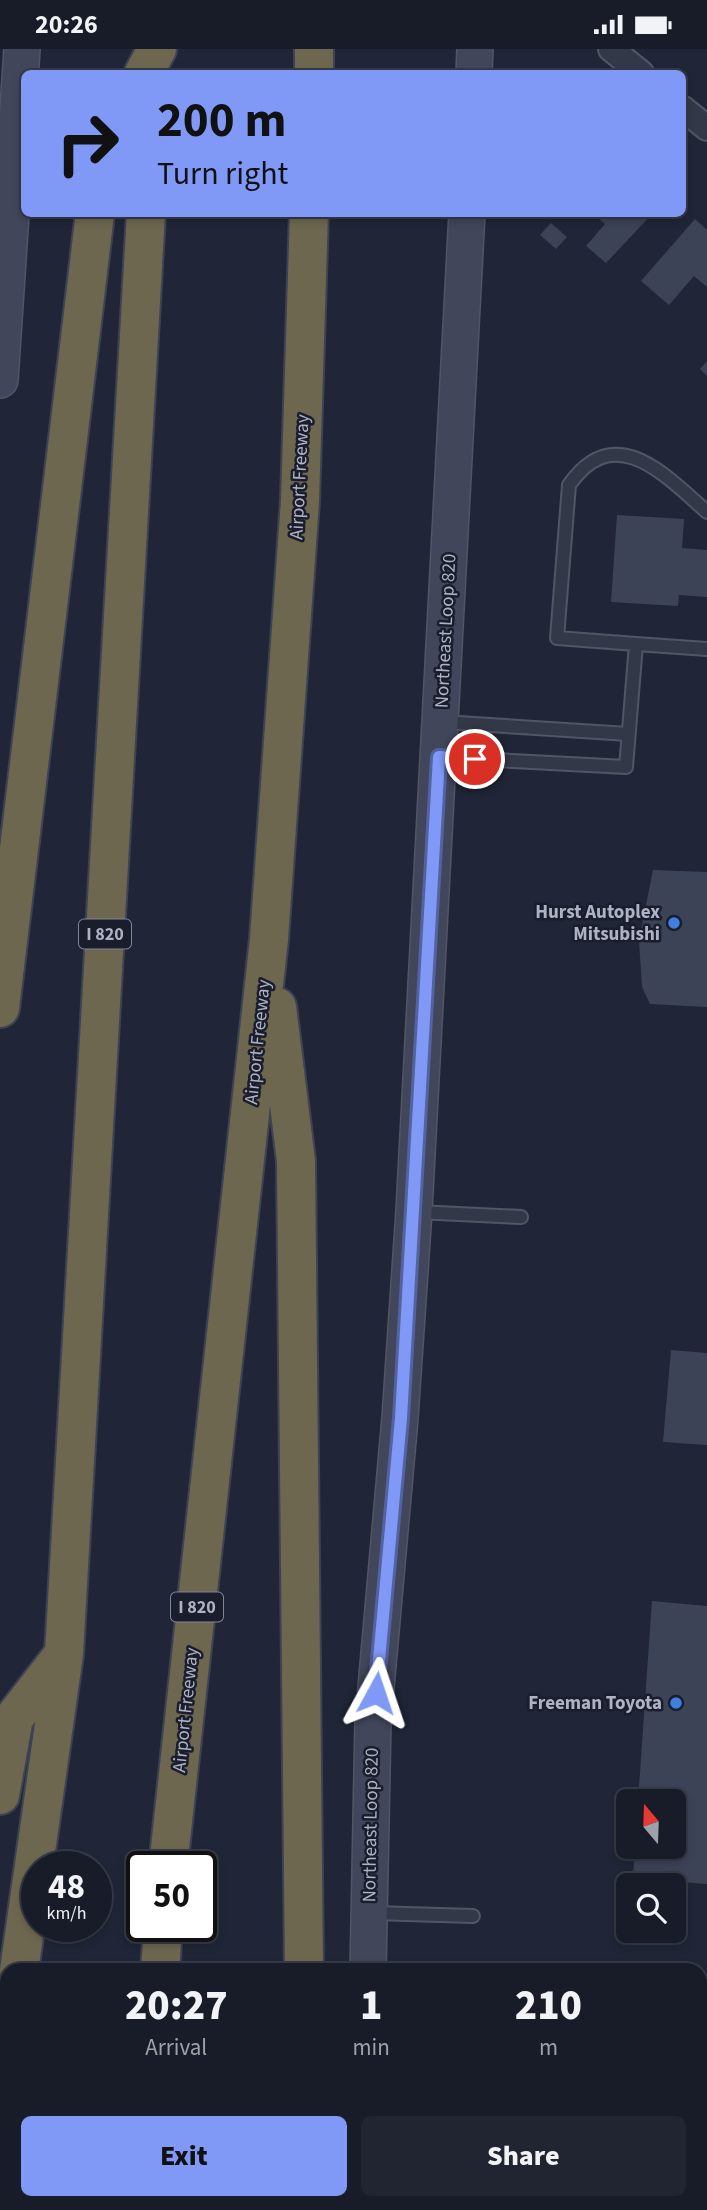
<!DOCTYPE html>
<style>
body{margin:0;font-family:"Source Sans 3",sans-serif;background:#212531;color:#f1f3f6;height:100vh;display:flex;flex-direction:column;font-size:26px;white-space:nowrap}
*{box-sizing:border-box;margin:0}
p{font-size:23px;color:#9fa1a8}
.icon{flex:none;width:38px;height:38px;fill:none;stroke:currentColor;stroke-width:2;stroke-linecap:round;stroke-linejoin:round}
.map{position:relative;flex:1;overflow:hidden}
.drawer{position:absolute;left:0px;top:1914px;width:707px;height:247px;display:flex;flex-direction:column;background:#181c29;border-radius:21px 21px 0 0;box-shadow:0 4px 10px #0003,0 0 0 2px #363a46}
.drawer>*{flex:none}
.banner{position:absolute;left:21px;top:21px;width:665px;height:147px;border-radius:10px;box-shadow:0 4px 10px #0003,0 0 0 2px #363a46;background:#8099f7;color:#111;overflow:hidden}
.needle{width:46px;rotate:341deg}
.controls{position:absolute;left:616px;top:1740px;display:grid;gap:14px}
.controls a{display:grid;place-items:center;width:70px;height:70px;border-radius:10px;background:#181c29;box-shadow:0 4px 10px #0003,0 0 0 2px #363a46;font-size:35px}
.speed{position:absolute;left:21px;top:1802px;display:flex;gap:14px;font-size:35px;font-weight:700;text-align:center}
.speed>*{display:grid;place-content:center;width:91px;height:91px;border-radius:50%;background:#181c29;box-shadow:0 4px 10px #0003,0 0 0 2px #363a46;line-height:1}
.speed small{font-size:18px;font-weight:400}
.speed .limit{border:4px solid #111;border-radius:10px;background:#fff;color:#111}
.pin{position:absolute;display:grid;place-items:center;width:60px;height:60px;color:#fff;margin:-30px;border:4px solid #fff;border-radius:50%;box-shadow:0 2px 7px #0007}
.me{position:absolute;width:77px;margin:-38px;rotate:5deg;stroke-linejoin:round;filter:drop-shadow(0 0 5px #0008)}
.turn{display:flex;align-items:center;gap:24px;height:147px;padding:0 21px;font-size:32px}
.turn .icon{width:91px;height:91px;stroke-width:2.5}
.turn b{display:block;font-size:49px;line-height:60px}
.eta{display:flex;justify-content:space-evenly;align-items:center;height:119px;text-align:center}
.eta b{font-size:42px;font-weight:800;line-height:49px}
.action{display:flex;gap:14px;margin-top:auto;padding:14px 21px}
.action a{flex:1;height:80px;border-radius:10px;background:#8099f7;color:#111;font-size:28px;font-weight:800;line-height:80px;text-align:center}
.action a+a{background:#212531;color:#f1f3f6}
.status{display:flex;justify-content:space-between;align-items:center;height:49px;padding:0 35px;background:#181c29;direction:ltr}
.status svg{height:19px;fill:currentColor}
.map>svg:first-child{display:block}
</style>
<div class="status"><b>20:26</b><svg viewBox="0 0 49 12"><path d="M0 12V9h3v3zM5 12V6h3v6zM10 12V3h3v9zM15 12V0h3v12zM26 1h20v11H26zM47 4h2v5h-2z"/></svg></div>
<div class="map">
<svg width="707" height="2161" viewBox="0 0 707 2161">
<rect width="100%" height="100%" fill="#202637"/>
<g fill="#3c4357">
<polygon points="606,164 653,164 606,214 586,197 605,175 600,171"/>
<polygon points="695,170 707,181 707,238 694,227 669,256 641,232"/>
<polygon points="551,174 567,188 556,200 540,186"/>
<polygon points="707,312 707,327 700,320"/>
<polygon points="617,466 684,470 682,499 707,501 707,548 679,546 678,557 611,553"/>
<polygon points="653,821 707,823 707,958 650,955 642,938 639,891"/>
<polygon points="671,1301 707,1304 707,1396 663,1393"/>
<polygon points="652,1552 707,1557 707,1835 633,1829 635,1797 674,1797 674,1752 638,1752"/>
</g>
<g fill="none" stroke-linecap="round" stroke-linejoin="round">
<g stroke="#515565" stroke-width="16">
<g id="service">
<polyline points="636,595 707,600"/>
<polyline points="443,673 628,685"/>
<path d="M 440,708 L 626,718 L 636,595 L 557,589 L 569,436 C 615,370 666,427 707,463"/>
<polyline points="417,1163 521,1168"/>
<polyline points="373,1864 473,1867"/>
</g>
</g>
<g stroke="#515565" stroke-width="28">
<g id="minor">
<polyline points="611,0 641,24"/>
<polyline points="682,59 707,79"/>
</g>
</g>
<g stroke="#515565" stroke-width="38">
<g id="secondary">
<polyline points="474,24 475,0"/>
<polyline points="0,331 22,0"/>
<polyline points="368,1922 373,1672 400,1369 414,1162 467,164"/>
<polyline points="351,2161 352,2154"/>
</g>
</g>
<g stroke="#3e4252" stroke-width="42">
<g id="motorway">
<polyline points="144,24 157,0"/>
<polyline points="314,24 314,0"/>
<polyline points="277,958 296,1112 304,1922"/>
<polyline points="0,959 95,164"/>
<polyline points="0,1746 14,1669 63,1606"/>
<polyline points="168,1818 269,890 300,452 309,164"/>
<polyline points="19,1922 64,1605 146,164"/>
<polyline points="160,1922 163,1878"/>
<polyline points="0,2057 7,2007"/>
<polyline points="316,2154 317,2161"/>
<polyline points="131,2161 131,2154"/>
</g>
</g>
<use href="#service" stroke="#333848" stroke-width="12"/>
<use href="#minor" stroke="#333848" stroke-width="24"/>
<use href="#secondary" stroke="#41465b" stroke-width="35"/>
<use href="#motorway" stroke="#6e6750" stroke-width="38"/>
</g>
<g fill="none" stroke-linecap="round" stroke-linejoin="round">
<g stroke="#5363a1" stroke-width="18">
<polyline id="route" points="376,1644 401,1369 439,708 475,710"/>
</g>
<use href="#route" stroke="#8099f7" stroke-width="12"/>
</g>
<g fill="#3f7fe0" stroke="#191d2c" stroke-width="2.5">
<circle cx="674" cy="874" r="7"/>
<circle cx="676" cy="1654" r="7"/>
</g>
<g text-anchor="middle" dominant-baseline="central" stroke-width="5" stroke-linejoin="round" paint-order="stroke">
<g fill="#191d2c" stroke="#818596" stroke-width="2">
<rect x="79" y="870.5" width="52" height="29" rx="5"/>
<rect x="171" y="1543.5" width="52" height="29" rx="5"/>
</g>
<g font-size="18" font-weight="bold" fill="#aeb2c4">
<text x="105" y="885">I 820</text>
<text x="197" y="1558">I 820</text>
</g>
<g font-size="19" fill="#aeb2c4" stroke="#191d2c">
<text transform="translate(300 428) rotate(-87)">Airport Freeway</text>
<text transform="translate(446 582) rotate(-87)">Northeast Loop 820</text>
<text transform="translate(258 993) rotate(-84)">Airport Freeway</text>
<text transform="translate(186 1661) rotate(-84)">Airport Freeway</text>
<text transform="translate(371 1776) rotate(-89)">Northeast Loop 820</text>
</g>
<g font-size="19" font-weight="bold" fill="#aeb2c4" stroke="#191d2c" text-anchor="end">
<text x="660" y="863">Hurst Autoplex<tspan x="660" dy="22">Mitsubishi</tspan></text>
<text x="662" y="1654">Freeman Toyota</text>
</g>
</g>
</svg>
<div class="controls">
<a><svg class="needle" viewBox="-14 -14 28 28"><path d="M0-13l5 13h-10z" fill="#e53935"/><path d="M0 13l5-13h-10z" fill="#9fa1a8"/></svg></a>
<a><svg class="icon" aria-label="search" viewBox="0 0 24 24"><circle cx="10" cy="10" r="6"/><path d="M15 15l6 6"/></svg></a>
</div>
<div class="speed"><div>48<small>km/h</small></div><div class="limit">50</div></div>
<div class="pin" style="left:475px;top:710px;background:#d93025"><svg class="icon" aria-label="arrive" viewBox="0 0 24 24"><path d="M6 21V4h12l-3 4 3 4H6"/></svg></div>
<svg class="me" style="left:376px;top:1644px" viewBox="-20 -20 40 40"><path d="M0-17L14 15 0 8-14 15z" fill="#8099f7" stroke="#fff" stroke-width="4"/></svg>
<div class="banner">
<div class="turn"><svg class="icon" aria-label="right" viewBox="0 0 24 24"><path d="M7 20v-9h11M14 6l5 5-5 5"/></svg><div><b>200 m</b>Turn right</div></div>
</div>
<section class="drawer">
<div class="eta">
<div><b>20:27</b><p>Arrival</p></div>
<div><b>1</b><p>min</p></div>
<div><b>210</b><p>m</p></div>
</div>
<div class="action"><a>Exit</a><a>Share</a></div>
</section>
</div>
